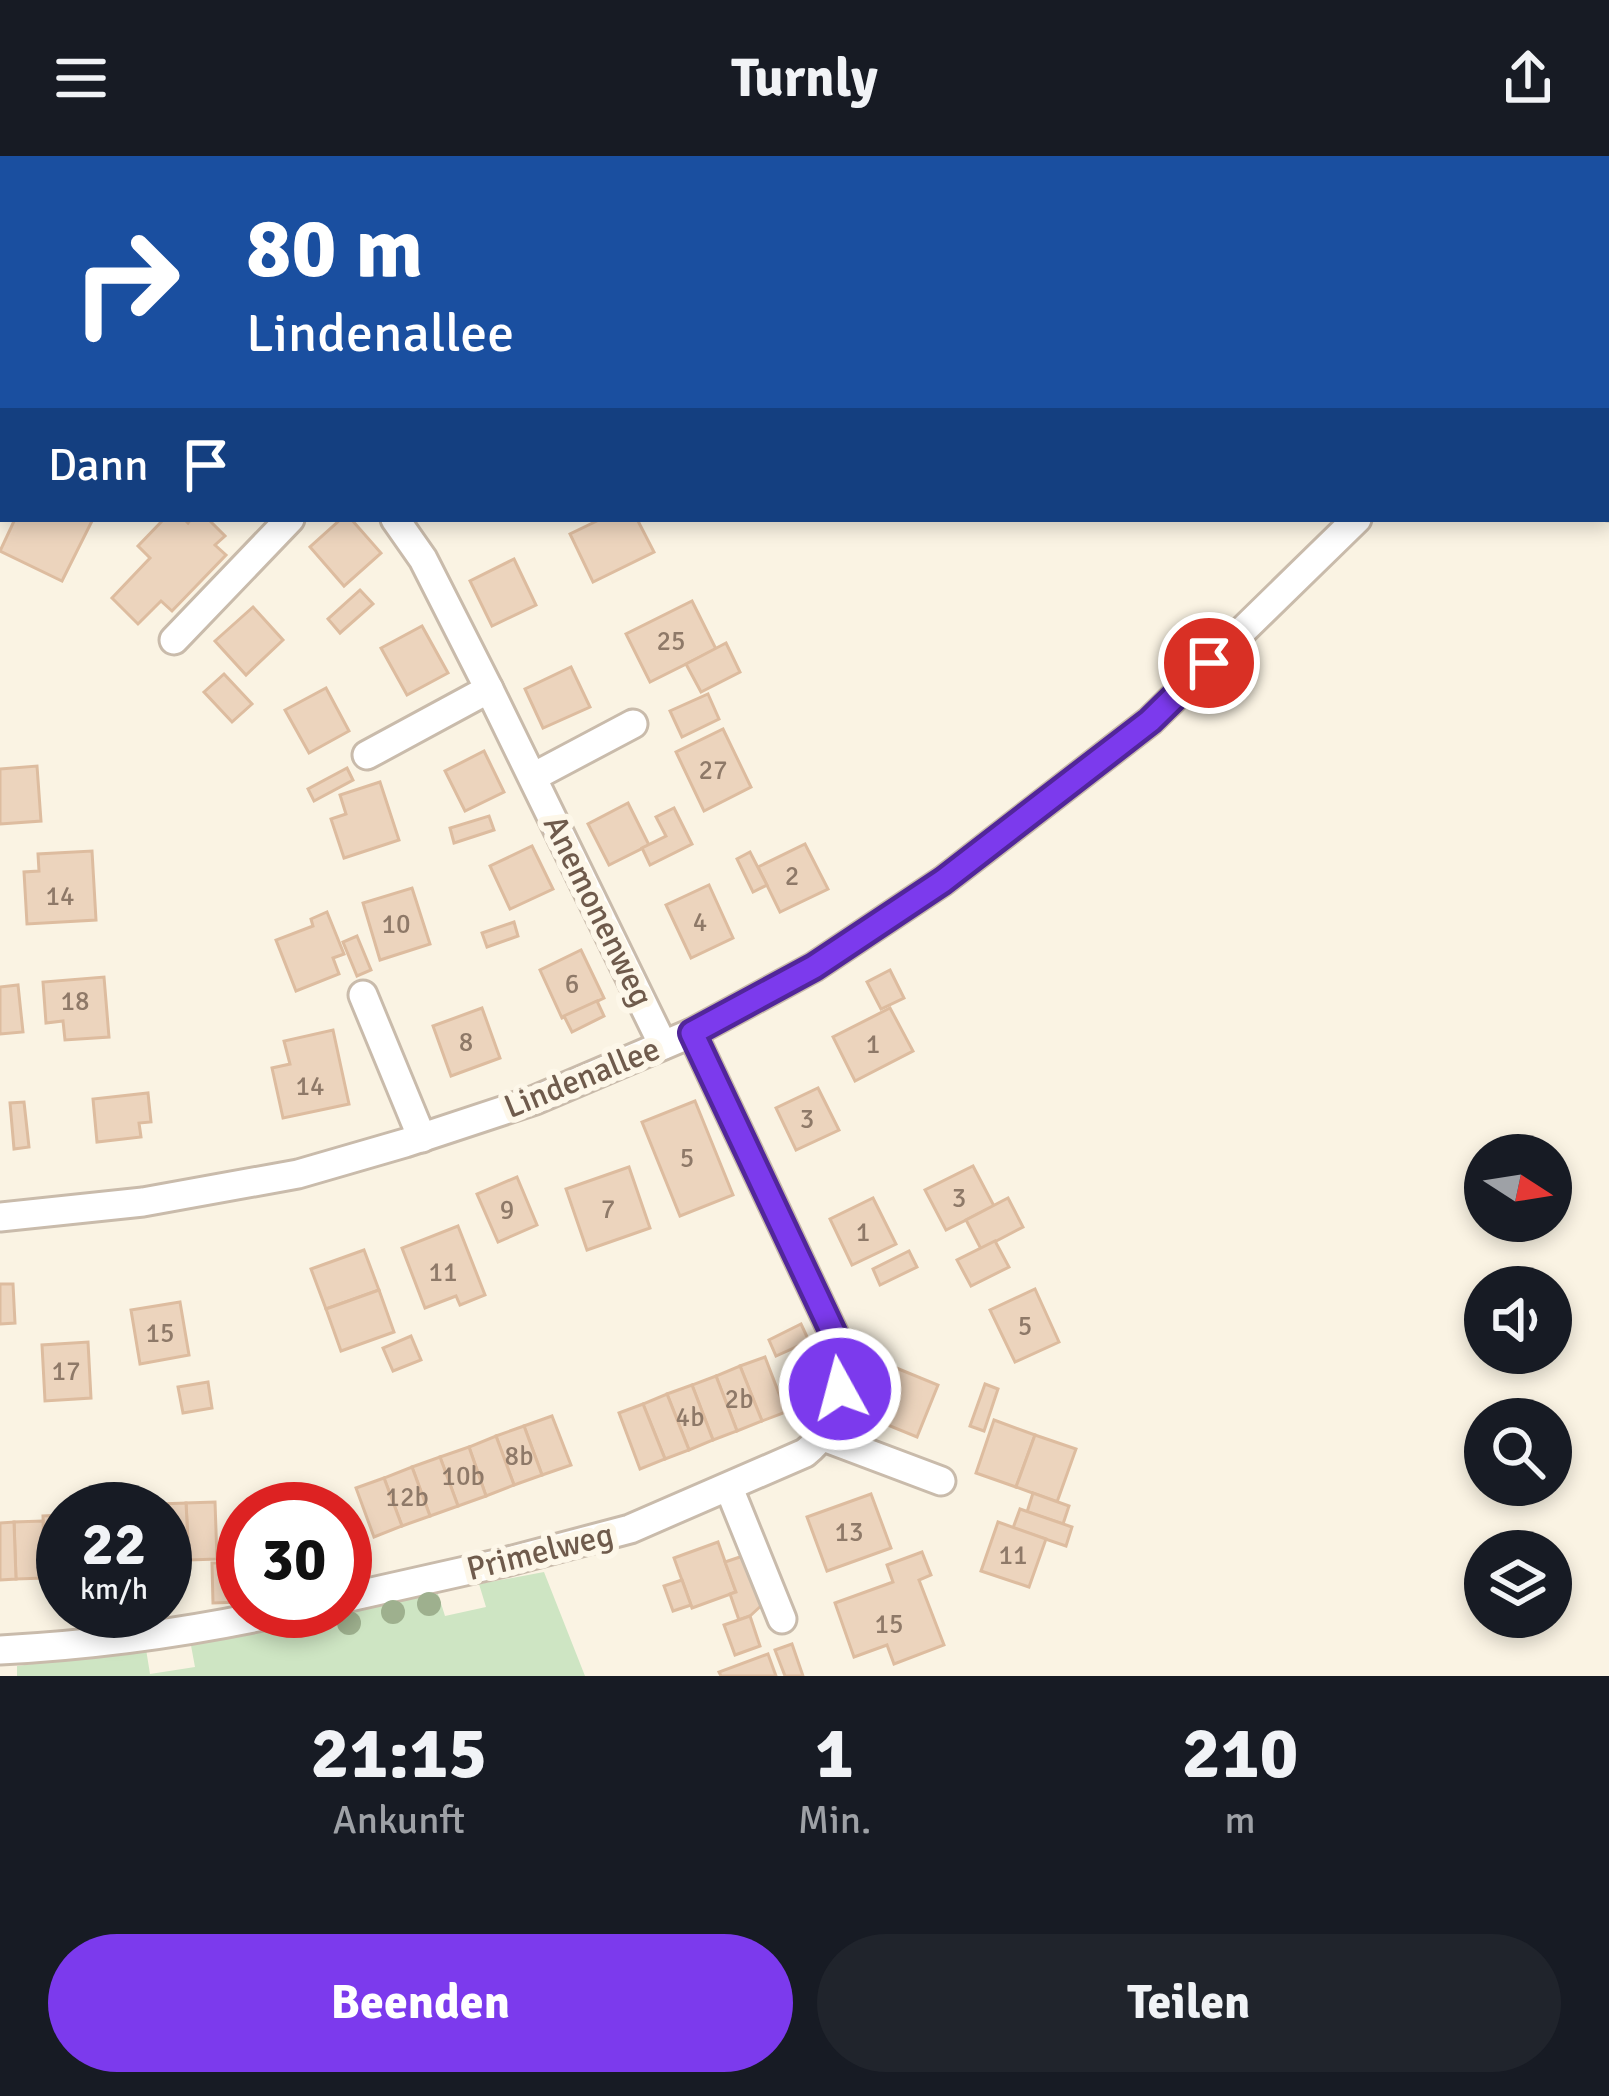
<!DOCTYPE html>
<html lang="de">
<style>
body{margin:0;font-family:Signika,sans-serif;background:#20242c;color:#f1f3f6;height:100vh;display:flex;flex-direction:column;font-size:45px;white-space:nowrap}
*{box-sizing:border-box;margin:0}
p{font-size:39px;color:#9ea1a6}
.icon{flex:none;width:66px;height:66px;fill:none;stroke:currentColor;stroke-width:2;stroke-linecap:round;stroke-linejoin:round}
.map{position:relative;height:1520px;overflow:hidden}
.drawer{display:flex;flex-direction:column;background:#171b24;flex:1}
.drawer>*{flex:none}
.guide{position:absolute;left:0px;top:0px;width:1611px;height:366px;box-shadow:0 6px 18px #0003;background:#1a4fa0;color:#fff;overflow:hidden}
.needle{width:78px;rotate:102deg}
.fabs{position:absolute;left:1464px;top:978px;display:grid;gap:24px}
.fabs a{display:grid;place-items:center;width:108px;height:108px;border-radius:50%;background:#171b24;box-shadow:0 6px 18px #0003;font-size:60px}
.speed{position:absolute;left:36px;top:1326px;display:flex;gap:24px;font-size:60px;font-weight:700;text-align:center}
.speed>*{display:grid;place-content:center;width:156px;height:156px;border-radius:50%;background:#171b24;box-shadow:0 6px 18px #0003;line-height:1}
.speed small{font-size:30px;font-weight:400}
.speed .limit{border:18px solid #d22;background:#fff;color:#111}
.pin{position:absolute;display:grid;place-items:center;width:102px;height:102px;color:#fff;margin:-51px;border:6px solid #fff;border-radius:50%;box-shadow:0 3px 12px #0007}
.me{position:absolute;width:132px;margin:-66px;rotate:353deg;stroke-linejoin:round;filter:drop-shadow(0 0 9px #0008)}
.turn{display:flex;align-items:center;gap:42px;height:252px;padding:0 48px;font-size:54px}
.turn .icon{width:156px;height:156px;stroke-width:2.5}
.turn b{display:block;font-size:84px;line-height:102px}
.then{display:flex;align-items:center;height:114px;padding:0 48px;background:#0003;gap:24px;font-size:45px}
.eta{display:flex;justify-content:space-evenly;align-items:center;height:204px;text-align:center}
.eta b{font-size:72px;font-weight:700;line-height:84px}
.primary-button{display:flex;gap:24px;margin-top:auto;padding:24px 48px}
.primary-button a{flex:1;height:138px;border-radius:72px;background:#7c3aed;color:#fff;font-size:48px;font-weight:700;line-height:138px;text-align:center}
.primary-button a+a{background:#20242c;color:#f1f3f6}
header{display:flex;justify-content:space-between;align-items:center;height:156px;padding:0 48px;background:#171b24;font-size:54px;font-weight:700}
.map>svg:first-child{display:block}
</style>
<header><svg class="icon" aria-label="menu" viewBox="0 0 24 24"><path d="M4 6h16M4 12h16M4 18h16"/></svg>Turnly<svg class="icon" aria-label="share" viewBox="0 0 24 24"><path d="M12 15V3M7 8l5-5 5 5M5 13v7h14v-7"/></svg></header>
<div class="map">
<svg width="1609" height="1520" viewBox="0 0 1609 1520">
<rect width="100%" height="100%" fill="#faf3e3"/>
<polygon fill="#cee5c3" points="544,1416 585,1520 17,1520 17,1510 146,1493 150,1518 195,1511 190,1484 437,1435 445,1460 486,1451 479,1428"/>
<g fill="#ecd4bd" stroke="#ddbc9f" stroke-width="3">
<polygon points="15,363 93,363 62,425 0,395"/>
<polygon points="164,363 184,363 188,367 191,363 208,363 225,380 215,389 226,399 172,455 161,445 138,468 112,442 150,402 138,390"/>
<polygon points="341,363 351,363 381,397 344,430 310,391"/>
<polygon points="601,363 637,363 654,396 593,426 570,378"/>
<polygon points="514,403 536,449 492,470 470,425"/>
<polygon points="360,434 373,448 340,477 328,463"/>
<polygon points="692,445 716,493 650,526 626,478"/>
<polygon points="253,451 283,484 246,519 215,485"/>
<polygon points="422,470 448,517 407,539 381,492"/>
<polygon points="726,487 740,516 701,536 686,508"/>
<polygon points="571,511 590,551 543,572 525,533"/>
<polygon points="224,518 252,548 232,566 204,536"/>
<polygon points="326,532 349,575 309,597 285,554"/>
<polygon points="708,538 719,563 682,581 670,555"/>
<polygon points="723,573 751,631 704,655 676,596"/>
<polygon points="484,595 504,636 465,655 445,615"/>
<polygon points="37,610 41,665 0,668 0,613"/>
<polygon points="347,612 353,624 314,645 308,633"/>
<polygon points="380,626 399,684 344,702 331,663 346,658 340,639"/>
<polygon points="628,647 649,689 609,709 588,668"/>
<polygon points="674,652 692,688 650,709 642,692 666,680 656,661"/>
<polygon points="489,660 494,674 454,687 450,672"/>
<polygon points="805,688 828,733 780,756 758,711"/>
<polygon points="532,690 553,733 510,753 490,710"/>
<polygon points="92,695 96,764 27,768 24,716 39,715 38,698"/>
<polygon points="750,696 767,729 753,736 737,703"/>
<polygon points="709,729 733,782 691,802 666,749"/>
<polygon points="412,732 430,788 380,804 363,747"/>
<polygon points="327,756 344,798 333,802 339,818 296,835 276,784 313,770 311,763"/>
<polygon points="514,766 518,780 487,791 482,777"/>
<polygon points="357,780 371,814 357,820 343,786"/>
<polygon points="581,794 604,842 562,862 540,814"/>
<polygon points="890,814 904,842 881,853 867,826"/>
<polygon points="104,821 109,881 65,884 63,865 46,867 43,826"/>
<polygon points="18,829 23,876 0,878 0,831"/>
<polygon points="597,845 604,860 572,876 564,860"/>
<polygon points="482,852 500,902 451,920 433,870"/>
<polygon points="890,852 913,895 855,925 833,881"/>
<polygon points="333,874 349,948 283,962 272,912 290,908 284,885"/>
<polygon points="818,932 839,974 796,994 776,952"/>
<polygon points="148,937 151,966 139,967 141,981 97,986 93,943"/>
<polygon points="695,945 733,1039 680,1060 642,966"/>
<polygon points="24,946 29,991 14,993 10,947"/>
<polygon points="973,1010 994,1050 946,1074 925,1034"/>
<polygon points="629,1011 650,1072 587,1094 566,1033"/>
<polygon points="517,1021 537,1069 498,1086 477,1038"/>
<polygon points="873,1042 896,1088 852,1109 830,1063"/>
<polygon points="1008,1042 1023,1071 981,1093 966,1064"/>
<polygon points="458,1070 485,1139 460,1149 456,1140 425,1152 402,1092"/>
<polygon points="995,1085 1009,1111 971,1130 957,1104"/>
<polygon points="364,1094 379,1134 326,1153 311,1113"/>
<polygon points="909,1095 917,1111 880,1129 873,1113"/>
<polygon points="0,1128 13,1128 15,1167 0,1168"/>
<polygon points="1035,1133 1059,1186 1015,1206 990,1154"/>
<polygon points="379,1134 394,1176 341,1195 326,1153"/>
<polygon points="180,1146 189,1199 140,1208 131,1154"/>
<polygon points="801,1168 809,1185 776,1200 769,1184"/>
<polygon points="411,1180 421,1204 393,1215 383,1192"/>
<polygon points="88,1186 91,1242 45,1245 42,1189"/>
<polygon points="765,1201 786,1256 762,1265 740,1210"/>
<polygon points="889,1209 938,1229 917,1281 868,1261"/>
<polygon points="740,1210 762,1265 737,1275 716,1220"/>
<polygon points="716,1220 737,1275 713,1284 692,1229"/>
<polygon points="208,1226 212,1252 183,1257 178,1231"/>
<polygon points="985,1228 998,1233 984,1275 970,1270"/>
<polygon points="692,1229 713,1284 689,1294 667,1238"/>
<polygon points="667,1238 689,1294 665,1303 643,1248"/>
<polygon points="643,1248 665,1303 640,1313 619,1257"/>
<polygon points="552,1260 571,1309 542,1319 524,1270"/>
<polygon points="994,1264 1035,1279 1016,1331 976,1317"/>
<polygon points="524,1270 542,1319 514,1329 496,1280"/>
<polygon points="1035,1279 1076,1293 1057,1346 1016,1331"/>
<polygon points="496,1280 514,1329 486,1340 469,1291"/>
<polygon points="469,1291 486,1340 458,1350 440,1301"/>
<polygon points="440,1301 458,1350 430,1360 412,1311"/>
<polygon points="412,1311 430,1360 402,1370 384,1322"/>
<polygon points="384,1322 402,1370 374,1381 356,1332"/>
<polygon points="1033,1337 1069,1350 1063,1368 1027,1356"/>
<polygon points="871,1338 891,1392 827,1415 807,1361"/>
<polygon points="215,1346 217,1403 189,1404 186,1347"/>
<polygon points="186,1347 189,1404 165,1405 165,1353 158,1353 158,1348"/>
<polygon points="1020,1353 1072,1371 1066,1390 1013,1372"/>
<polygon points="63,1359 63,1416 45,1417 43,1360"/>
<polygon points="43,1365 45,1422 16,1423 14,1366"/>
<polygon points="14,1366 16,1423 0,1424 0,1367"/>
<polygon points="998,1366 1046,1383 1029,1431 981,1415"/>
<polygon points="718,1386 736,1436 692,1452 674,1402"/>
<polygon points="922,1396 931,1419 919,1424 944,1489 894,1508 887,1489 854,1501 835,1447 893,1426 887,1409"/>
<polygon points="746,1399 763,1448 750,1460 739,1464 730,1438 736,1436 725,1406"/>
<polygon points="212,1407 240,1407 241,1446 213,1447"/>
<polygon points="682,1424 691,1449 673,1455 664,1430"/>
<polygon points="750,1460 760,1490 735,1499 724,1469"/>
<polygon points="792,1488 803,1520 785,1520 775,1494"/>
<polygon points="768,1498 776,1520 721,1520 719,1516"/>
</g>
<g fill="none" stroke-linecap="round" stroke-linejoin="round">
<g stroke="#c9bbab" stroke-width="33">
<g id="street">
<polyline points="1608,143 1609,143"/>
<polyline points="0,148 3,148"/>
<polyline points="1608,349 1609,350"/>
<polyline points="395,363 423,403 489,533 663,889"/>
<polyline points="174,484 290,363"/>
<polyline points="367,599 489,533"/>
<polyline points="533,621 633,568"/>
<polyline points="363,839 422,982"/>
<polyline points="0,1061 143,1046 298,1018 405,987 535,944 692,877 814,811 943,725 1150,565 1357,363"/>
<polyline points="824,1281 941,1325"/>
<polyline points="729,1332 782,1463"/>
<path d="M 345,1442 L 505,1406 L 630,1373 L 805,1297 C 840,1269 840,1231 839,1189 L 692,877"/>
<path d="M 0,1494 C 96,1489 191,1476 286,1455"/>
</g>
</g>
<use href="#street" stroke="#fff" stroke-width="27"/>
</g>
<g fill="#9eb08e">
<circle cx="429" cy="1448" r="12"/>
<circle cx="393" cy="1456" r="12"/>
<circle cx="349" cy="1467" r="12"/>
</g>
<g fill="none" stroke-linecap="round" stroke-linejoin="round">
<g stroke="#51269a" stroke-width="30">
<polyline id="route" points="840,1233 839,1189 692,877 814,811 943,725 1150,565 1209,507"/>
</g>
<use href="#route" stroke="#7c3aed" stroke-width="21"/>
</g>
<g text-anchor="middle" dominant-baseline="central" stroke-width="12" stroke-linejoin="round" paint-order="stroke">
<g font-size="27" fill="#8e7968">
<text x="671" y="485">25</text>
<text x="713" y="614">27</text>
<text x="792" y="720">2</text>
<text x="60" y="740">14</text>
<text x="700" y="766">4</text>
<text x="396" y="768">10</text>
<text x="572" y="828">6</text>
<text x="75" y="845">18</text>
<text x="466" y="886">8</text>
<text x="873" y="888">1</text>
<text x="310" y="930">14</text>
<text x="807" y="963">3</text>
<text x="687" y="1002">5</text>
<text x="959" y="1042">3</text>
<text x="608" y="1053">7</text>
<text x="507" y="1054">9</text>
<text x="863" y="1076">1</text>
<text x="443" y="1116">11</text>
<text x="1025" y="1170">5</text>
<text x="160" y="1177">15</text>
<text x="66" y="1215">17</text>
<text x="739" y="1243">2b</text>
<text x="690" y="1261">4b</text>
<text x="519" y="1300">8b</text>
<text x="463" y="1320">10b</text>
<text x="407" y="1341">12b</text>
<text x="849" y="1376">13</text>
<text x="1013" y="1399">11</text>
<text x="889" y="1468">15</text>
</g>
<g font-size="33" fill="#6f5b4c" stroke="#fdf7e9">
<text transform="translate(598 755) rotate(64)">Anemonenweg</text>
<text transform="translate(582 922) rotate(-22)">Lindenallee</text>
<text transform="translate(540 1396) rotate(-14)">Primelweg</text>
</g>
</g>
</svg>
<div class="fabs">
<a><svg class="needle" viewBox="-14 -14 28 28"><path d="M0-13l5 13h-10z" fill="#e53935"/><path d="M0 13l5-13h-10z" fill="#9ea1a6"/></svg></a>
<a><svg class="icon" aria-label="sound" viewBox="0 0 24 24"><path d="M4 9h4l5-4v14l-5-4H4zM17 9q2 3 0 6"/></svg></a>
<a><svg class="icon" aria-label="search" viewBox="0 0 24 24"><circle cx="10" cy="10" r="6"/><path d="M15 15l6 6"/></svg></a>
<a><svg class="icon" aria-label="layers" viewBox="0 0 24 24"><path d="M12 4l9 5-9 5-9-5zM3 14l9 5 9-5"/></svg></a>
</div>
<div class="speed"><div>22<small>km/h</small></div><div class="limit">30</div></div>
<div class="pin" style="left:1209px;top:507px;background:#d93025"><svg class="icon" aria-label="arrive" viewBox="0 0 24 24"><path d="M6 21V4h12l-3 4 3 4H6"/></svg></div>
<svg class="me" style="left:840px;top:1233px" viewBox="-20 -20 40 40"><circle r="17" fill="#7c3aed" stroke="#fff" stroke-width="3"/><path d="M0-11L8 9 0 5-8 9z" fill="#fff"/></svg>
<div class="guide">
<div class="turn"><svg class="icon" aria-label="right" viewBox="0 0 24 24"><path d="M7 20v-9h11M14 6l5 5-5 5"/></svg><div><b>80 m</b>Lindenallee</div></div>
<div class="then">Dann<svg class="icon" aria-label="arrive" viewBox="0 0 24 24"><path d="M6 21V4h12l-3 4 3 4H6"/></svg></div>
</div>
</div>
<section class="drawer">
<div class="eta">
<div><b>21:15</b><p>Ankunft</p></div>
<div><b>1</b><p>Min.</p></div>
<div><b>210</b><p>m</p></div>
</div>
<div class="primary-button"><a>Beenden</a><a>Teilen</a></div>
</section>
